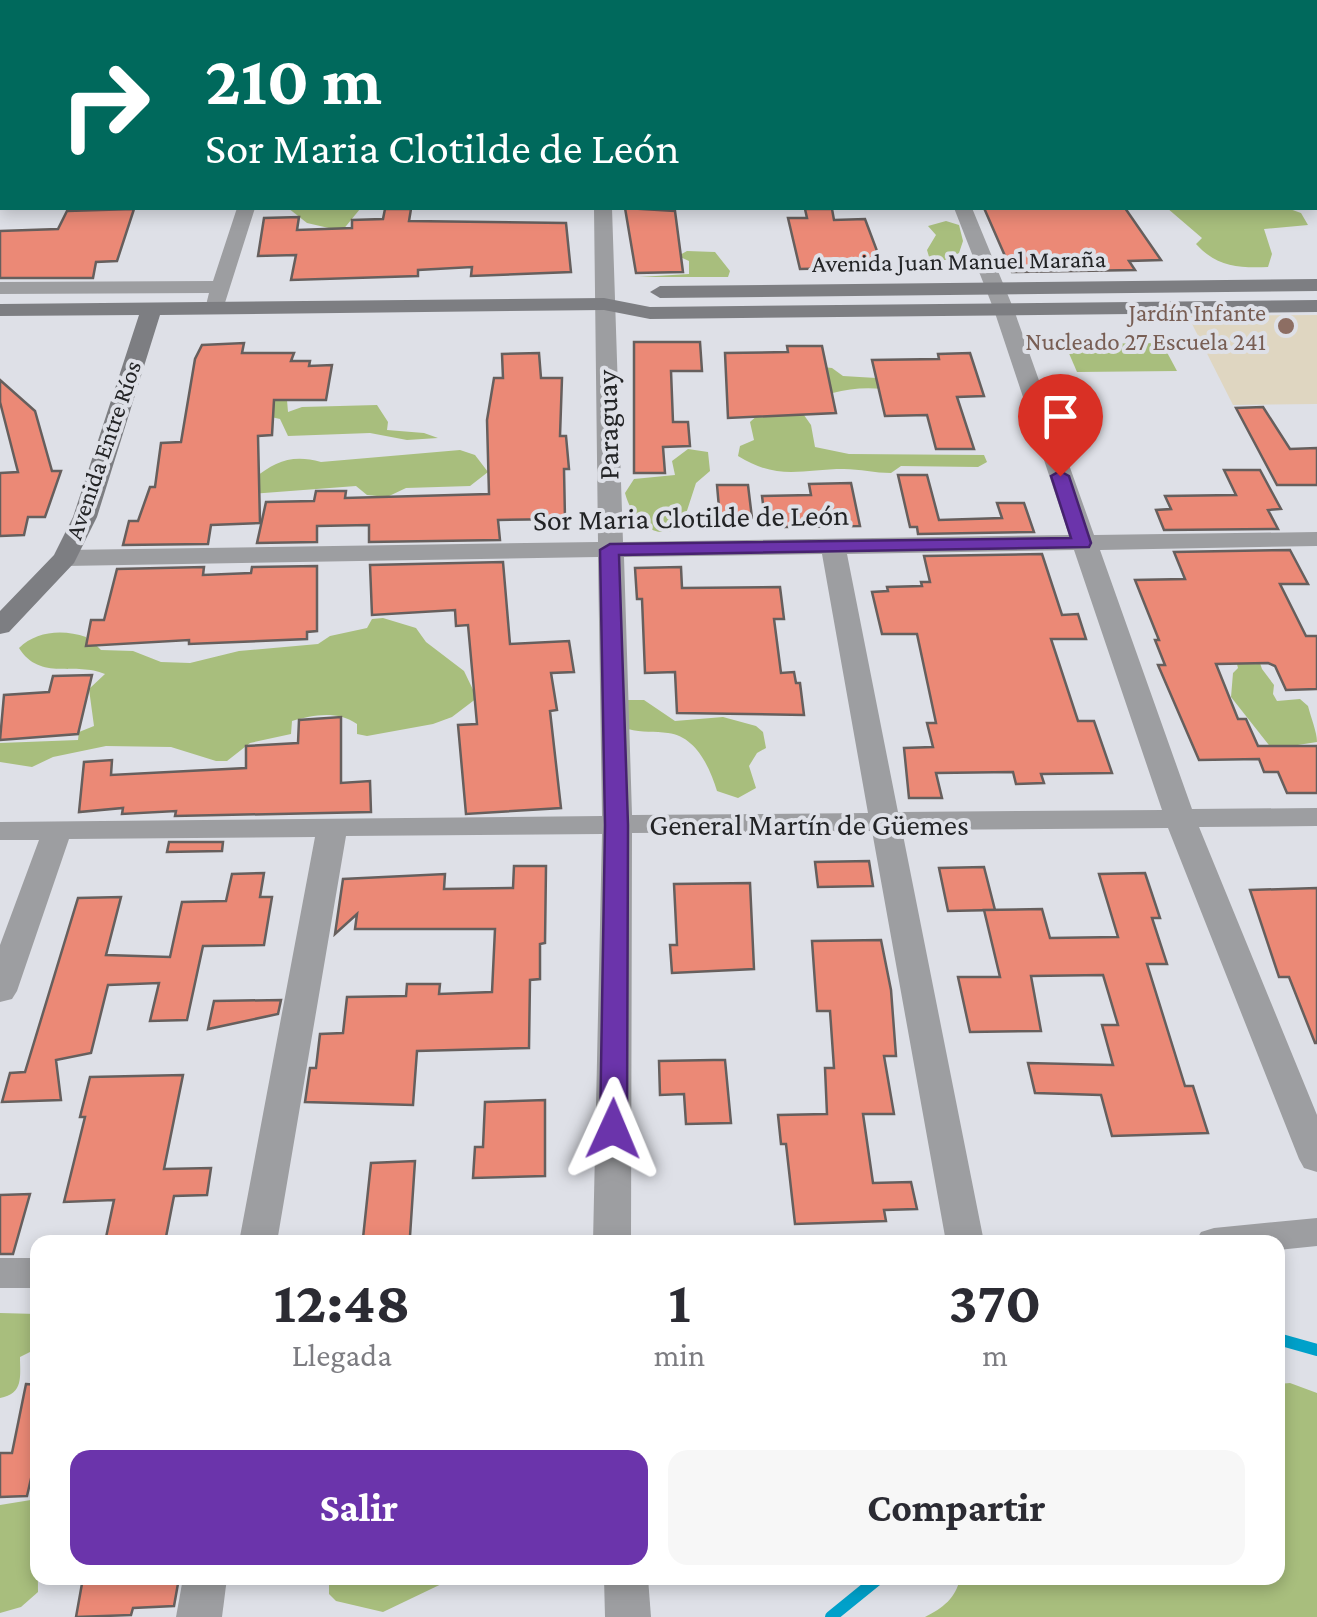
<!DOCTYPE html>
<html lang="es">
<meta charset="utf-8">
<style>
body{margin:0;font-family:"Crimson Pro",serif;background:#f7f7f7;color:#2b2b33;height:100vh;display:flex;flex-direction:column;font-size:38px;white-space:nowrap}
*{box-sizing:border-box;margin:0}
p{font-size:32px;color:#7c7c81}
.icon{flex:none;width:55px;height:55px;fill:none;stroke:currentColor;stroke-width:2;stroke-linecap:round;stroke-linejoin:round}
.map{position:relative;flex:1;overflow:hidden}
.side{position:absolute;left:30px;top:1235px;width:1255px;height:350px;display:flex;flex-direction:column;background:#fff;border-radius:20px;box-shadow:0 5px 15px #0003}
.side>*{flex:none}
.guide{position:absolute;left:0px;top:0px;width:1318px;height:210px;box-shadow:0 5px 15px #0003;background:#00695c;color:#fff;overflow:hidden}
.pin{position:absolute;display:grid;place-items:center;width:85px;height:85px;color:#fff;margin:-102px -42px;border-radius:50% 50% 50% 0;rotate:-45deg;box-shadow:0 0 10px #0007}
.pin .icon{rotate:45deg}
.me{position:absolute;width:110px;margin:-55px;rotate:1deg;stroke-linejoin:round;filter:drop-shadow(0 0 8px #0008)}
.turn{display:flex;align-items:center;gap:35px;height:210px;padding:0 40px;font-size:45px}
.turn .icon{width:130px;height:130px;stroke-width:2.5}
.turn b{display:block;font-size:70px;line-height:85px}
.eta{display:flex;justify-content:space-evenly;align-items:center;height:170px;text-align:center}
.eta b{font-size:60px;font-weight:700;line-height:70px}
.primary-button{display:flex;gap:20px;margin-top:auto;padding:20px 40px}
.primary-button a{flex:1;height:115px;border-radius:20px;background:#6b34ab;color:#fff;font-size:40px;font-weight:700;line-height:115px;text-align:center}
.primary-button a+a{background:#f7f7f7;color:#2b2b33}
.map>svg:first-child{display:block}
</style>
<div class="map">
<svg width="1317" height="1617" viewBox="0 0 1317 1617">
<rect width="100%" height="100%" fill="#dee0e7"/>
<polygon fill="#dfd6c1" points="1317,315 1317,404 1233,405 1188,316"/>
<g fill="#a8be7d">
<polygon points="288,208 352,208 360,209 342,231 307,223"/>
<path d="M 1167,208 L 1287,208 L 1301,213 L 1308,225 L 1264,229 L 1272,254 L 1268,267 C 1238,268 1217,267 1196,244 L 1202,238 Z"/>
<polygon points="946,221 959,225 963,241 959,253 945,260 930,260 927,250 936,235 928,226"/>
<polygon points="687,251 715,252 730,271 728,277 639,277 689,274 689,261 678,256"/>
<polygon points="1162,343 1177,371 1077,372 1065,344"/>
<path d="M 813,366 L 832,368 L 843,376 L 893,379 L 883,389 C 853,386 825,392 799,408 L 811,425 L 815,447 L 849,454 L 984,455 L 987,462 L 978,467 L 901,466 L 891,473 C 875,473 860,469 844,469 C 802,469 778,481 738,456 L 740,446 L 754,440 L 750,422 Z"/>
<polygon points="286,388 288,412 302,407 377,405 388,422 387,430 424,433 438,438 407,440 370,433 288,436 280,419 244,411"/>
<path d="M 688,449 L 708,452 L 710,471 L 696,483 L 682,526 C 654,544 632,519 625,493 L 634,479 L 675,475 L 672,461 Z"/>
<path d="M 460,450 L 475,455 L 488,472 L 470,486 L 406,488 L 387,497 L 367,495 L 356,486 L 251,494 L 246,485 C 271,464 288,453 321,462 Z"/>
<path d="M 383,618 L 416,628 L 426,642 L 464,671 L 477,698 L 452,717 L 433,724 L 367,736 L 357,734 L 357,724 C 337,710 313,715 292,721 L 291,734 L 250,743 L 227,761 L 216,761 L 171,747 L 106,746 L 53,757 L 32,767 L 0,762 L 0,743 L 78,740 L 79,732 L 94,726 L 89,689 L 105,674 C 76,661 40,682 19,648 C 36,631 63,629 86,637 L 88,646 L 96,645 L 101,650 L 133,651 L 161,662 L 190,663 L 239,651 L 318,644 L 330,636 L 367,628 L 372,619 Z"/>
<path d="M 1232,645 L 1257,654 L 1262,669 L 1274,685 L 1273,694 L 1277,701 L 1300,699 L 1308,706 C 1311,718 1317,732 1317,742 L 1272,749 L 1231,697 L 1233,673 L 1238,668 Z"/>
<path d="M 618,700 L 644,700 L 675,721 L 723,717 L 756,726 L 763,732 L 766,748 L 757,753 L 749,766 L 756,788 L 738,798 L 717,791 C 710,768 696,736 668,733 C 655,731 642,733 628,729 Z"/>
<path d="M 0,1313 L 37,1314 L 38,1348 L 20,1357 C 20,1376 24,1394 0,1398 Z"/>
<path d="M 1290,1383 L 1317,1393 L 1317,1617 L 925,1617 C 943,1608 956,1598 960,1578 L 1278,1578 L 1278,1384 Z"/>
<polygon points="37,1499 38,1592 21,1607 0,1613 0,1505"/>
<polygon points="329,1578 454,1578 383,1612 336,1601 329,1594"/>
</g>
<g fill="none" stroke-linecap="round" stroke-linejoin="round">
<g stroke="#00a1ca" stroke-width="12">
<polyline points="1278,1339 1317,1350"/>
<polyline points="831,1617 879,1578"/>
</g>
</g>
<g fill="#eb8976" stroke="#665f5d" stroke-width="2.5">
<polygon points="625,208 675,211 683,272 636,273"/>
<polygon points="984,208 1125,208 1161,260 1129,261 1135,270 1012,272"/>
<polygon points="134,209 117,261 96,262 93,278 0,278 0,231 58,229 67,211"/>
<polygon points="385,209 411,209 409,221 566,223 571,272 471,276 472,267 418,270 418,276 291,280 296,255 258,256 264,218 299,217 297,230 352,228 352,220 383,219"/>
<polygon points="805,209 832,209 834,220 865,219 883,267 800,269 788,218 807,218"/>
<polygon points="634,342 700,342 702,371 671,371 673,422 688,422 690,446 663,447 665,473 634,473"/>
<polygon points="244,343 242,353 294,353 291,361 310,361 309,366 332,365 326,400 274,400 272,435 258,436 260,523 211,525 208,544 123,545 129,521 138,521 150,487 155,487 161,443 181,442 195,359 202,345"/>
<polygon points="787,346 822,346 836,413 728,418 725,353 788,352"/>
<polygon points="539,353 541,378 562,378 560,436 566,436 569,469 564,469 565,519 498,520 500,540 369,542 369,525 317,526 317,542 257,543 266,502 314,501 316,491 346,491 345,498 489,494 487,420 494,378 503,378 502,354"/>
<polygon points="970,353 984,396 957,397 974,449 936,449 927,415 885,416 872,360 939,359 938,354"/>
<polygon points="0,380 35,411 52,471 61,471 45,517 28,517 24,535 0,536 0,473 18,472 0,402"/>
<polygon points="1263,407 1290,449 1317,448 1317,485 1277,485 1236,408"/>
<polygon points="1224,470 1260,470 1281,509 1268,510 1278,529 1164,530 1156,510 1171,509 1165,496 1236,495"/>
<polygon points="898,475 927,475 939,520 1002,518 997,503 1024,503 1034,532 918,534 917,527 910,527"/>
<polygon points="851,483 860,526 785,527 784,520 765,520 762,496 811,495 809,484"/>
<polygon points="717,485 748,485 752,518 720,519"/>
<polygon points="1290,550 1308,584 1280,584 1306,636 1317,636 1317,689 1286,690 1275,666 1268,663 1216,664 1238,719 1246,719 1258,746 1317,746 1317,793 1287,793 1278,772 1264,772 1259,759 1199,760 1158,665 1165,665 1155,640 1159,640 1135,580 1185,579 1174,552"/>
<polygon points="1042,554 1062,615 1078,614 1086,639 1051,639 1078,721 1094,721 1112,773 1041,774 1044,783 1016,784 1013,772 936,773 942,798 909,798 904,748 933,747 927,723 936,723 917,634 882,634 872,592 888,591 887,587 922,586 921,582 930,582 924,556"/>
<polygon points="503,562 510,644 569,641 574,672 551,673 557,710 550,711 561,808 466,814 458,725 477,724 468,625 456,626 455,610 372,615 370,565"/>
<polygon points="317,566 317,631 307,632 307,639 189,644 189,640 86,646 91,620 104,620 117,569 204,567 203,575 251,573 252,567"/>
<polygon points="681,567 682,588 780,587 784,619 774,619 781,673 794,672 796,683 800,683 804,715 677,713 675,672 645,673 642,599 637,599 635,568"/>
<polygon points="92,675 78,734 0,740 4,695 49,692 53,676"/>
<polygon points="341,717 341,783 370,781 371,812 175,816 176,811 122,814 123,808 79,812 84,762 112,760 111,775 246,768 246,746 298,743 299,720"/>
<polygon points="169,842 223,842 222,851 167,852"/>
<polygon points="869,861 873,886 818,887 815,862"/>
<polygon points="514,866 546,866 545,943 540,944 540,979 530,980 529,1048 417,1051 413,1105 305,1102 310,1068 316,1068 320,1034 343,1033 347,997 406,996 407,984 440,984 439,994 492,992 495,929 355,929 357,914 335,934 343,879 445,874 444,889 513,888"/>
<polygon points="984,867 995,910 948,911 939,868"/>
<polygon points="264,873 260,897 272,897 264,945 203,946 187,1020 150,1021 159,983 108,985 91,1053 56,1060 61,1100 2,1102 10,1073 25,1072 78,898 121,897 106,955 170,957 182,902 226,901 232,874"/>
<polygon points="1145,873 1160,918 1152,918 1167,964 1147,964 1185,1086 1193,1086 1208,1133 1112,1136 1101,1095 1035,1093 1028,1063 1113,1065 1102,1025 1118,1025 1103,975 1031,976 1041,1031 970,1032 958,977 1000,977 984,910 1042,909 1050,938 1118,937 1099,874"/>
<polygon points="750,883 754,969 672,973 670,945 677,945 674,884"/>
<polygon points="1317,888 1317,1043 1315,1043 1289,977 1279,977 1250,890"/>
<polygon points="881,940 891,990 896,1056 884,1056 894,1114 863,1114 873,1183 911,1182 917,1209 884,1210 886,1221 795,1224 786,1144 781,1144 778,1115 827,1114 825,1068 834,1068 830,1011 817,1011 812,941"/>
<polygon points="281,1000 278,1014 208,1029 214,1001"/>
<polygon points="714,1060 725,1060 731,1123 686,1124 684,1094 660,1095 659,1061"/>
<polygon points="183,1075 164,1169 211,1168 207,1195 174,1196 165,1242 105,1242 114,1200 64,1202 85,1117 80,1117 90,1077"/>
<polygon points="545,1100 545,1176 473,1178 475,1147 483,1147 485,1102"/>
<polygon points="415,1161 410,1236 363,1238 371,1163"/>
<polygon points="30,1194 13,1254 0,1254 0,1195"/>
<polygon points="26,1384 38,1385 38,1448 27,1496 0,1497 0,1453 12,1453"/>
<polygon points="83,1578 179,1578 174,1606 133,1608 131,1615 76,1617"/>
</g>
<g fill="none" stroke-linecap="round" stroke-linejoin="round">
<g fill="#9d9ea1" fill-rule="evenodd">
<polygon points="631,0 645,0 646,2 632,2"/>
<polygon points="872,0 886,0 887,2 873,2"/>
<polygon points="1164,0 1179,0 1180,2 1165,2"/>
<rect x="1315" y="72" width="2" height="10"/>
<rect x="0" y="82" width="2" height="10"/>
<polygon points="1315,191 1317,192 1317,205 1315,204"/>
<polygon points="0,196 2,197 2,208 0,208"/>
<polygon points="237,208 255,208 223,309 209,309 206,305 209,293 0,294 0,282 213,281"/>
<path d="M 594,208 L 612,208 L 623,542 L 1069,535 L 994,310 L 954,208 L 972,208 L 1014,310 L 1094,535 L 1317,532 L 1317,546 L 1100,550 L 1192,809 L 1317,808 L 1317,826 L 1199,827 L 1317,1115 L 1317,1172 L 1304,1168 L 1299,1159 L 1168,828 L 902,830 L 984,1242 L 946,1242 L 872,831 L 632,833 L 631,1242 L 593,1242 L 602,834 L 346,836 L 277,1242 L 239,1242 L 315,837 L 69,839 L 17,991 L 12,999 L 0,1002 L 0,945 L 39,840 L 0,840 L 0,822 L 602,816 L 598,557 L 65,566 L 52,558 L 65,550 L 598,542 ZM 1074,550 L 1162,810 L 898,812 L 847,554 ZM 822,554 L 868,813 L 632,815 L 624,557 Z"/>
<polygon points="1317,1218 1317,1246 1278,1250 1278,1242 1195,1242 1201,1232 1214,1228"/>
<rect x="0" y="1258" width="38" height="30"/>
<polygon points="183,1578 227,1578 222,1617 176,1617"/>
<polygon points="604,1578 648,1578 651,1617 605,1617"/>
</g>
<g fill="#7d7e82" fill-rule="evenodd">
<polygon points="1317,279 1317,291 660,298 650,292 660,286"/>
<polygon points="604,298 650,307 1317,300 1317,312 650,319 604,310 160,315 97,517 74,563 9,632 0,634 0,611 54,555 73,517 139,315 0,316 0,304"/>
</g>
</g>
<polygon fill="#6b34ab" stroke="#46226f" stroke-width="2.5" points="1060,471 1069,476 1091,543 1089,547 619,555 628,825 627,1129 623,1136 604,1136 600,1129 605,825 600,550 610,544 1071,538 1051,476"/>
<circle fill="#8d6e63" stroke="#dee0e7" stroke-width="4" cx="1286" cy="326" r="10"/>
<g text-anchor="middle" dominant-baseline="central" stroke-width="8" stroke-linejoin="round" paint-order="stroke">
<g font-size="25" fill="#232426" stroke="#dee0e7">
<text transform="translate(959 261) rotate(-1)">Avenida Juan Manuel Maraña</text>
<text transform="translate(103 450) rotate(-71)">Avenida Entre Ríos</text>
</g>
<g font-size="25" fill="#785e54" stroke="#dee0e7" text-anchor="end">
<text x="1266" y="312">Jardín Infante<tspan x="1266" dy="29">Nucleado 27 Escuela 241</tspan></text>
</g>
<g font-size="30" fill="#232426" stroke="#dee0e7">
<text transform="translate(607 425) rotate(-91)">Paraguay</text>
<text transform="translate(691 517) rotate(-1)">Sor Maria Clotilde de León</text>
<text x="809" y="824">General Martín de Güemes</text>
</g>
</g>
</svg>
<div class="pin" style="left:1060px;top:476px;background:#d93025"><svg class="icon" aria-label="arrive" viewBox="0 0 24 24"><path d="M6 21V4h12l-3 4 3 4H6"/></svg></div>
<svg class="me" style="left:613px;top:1129px" viewBox="-20 -20 40 40"><path d="M0-17L14 15 0 8-14 15z" fill="#6b34ab" stroke="#fff" stroke-width="4"/></svg>
<div class="guide">
<div class="turn"><svg class="icon" aria-label="right" viewBox="0 0 24 24"><path d="M7 20v-9h11M14 6l5 5-5 5"/></svg><div><b>210 m</b>Sor Maria Clotilde de León</div></div>
</div>
<section class="side">
<div class="eta">
<div><b>12:48</b><p>Llegada</p></div>
<div><b>1</b><p>min</p></div>
<div><b>370</b><p>m</p></div>
</div>
<div class="primary-button"><a>Salir</a><a>Compartir</a></div>
</section>
</div>
